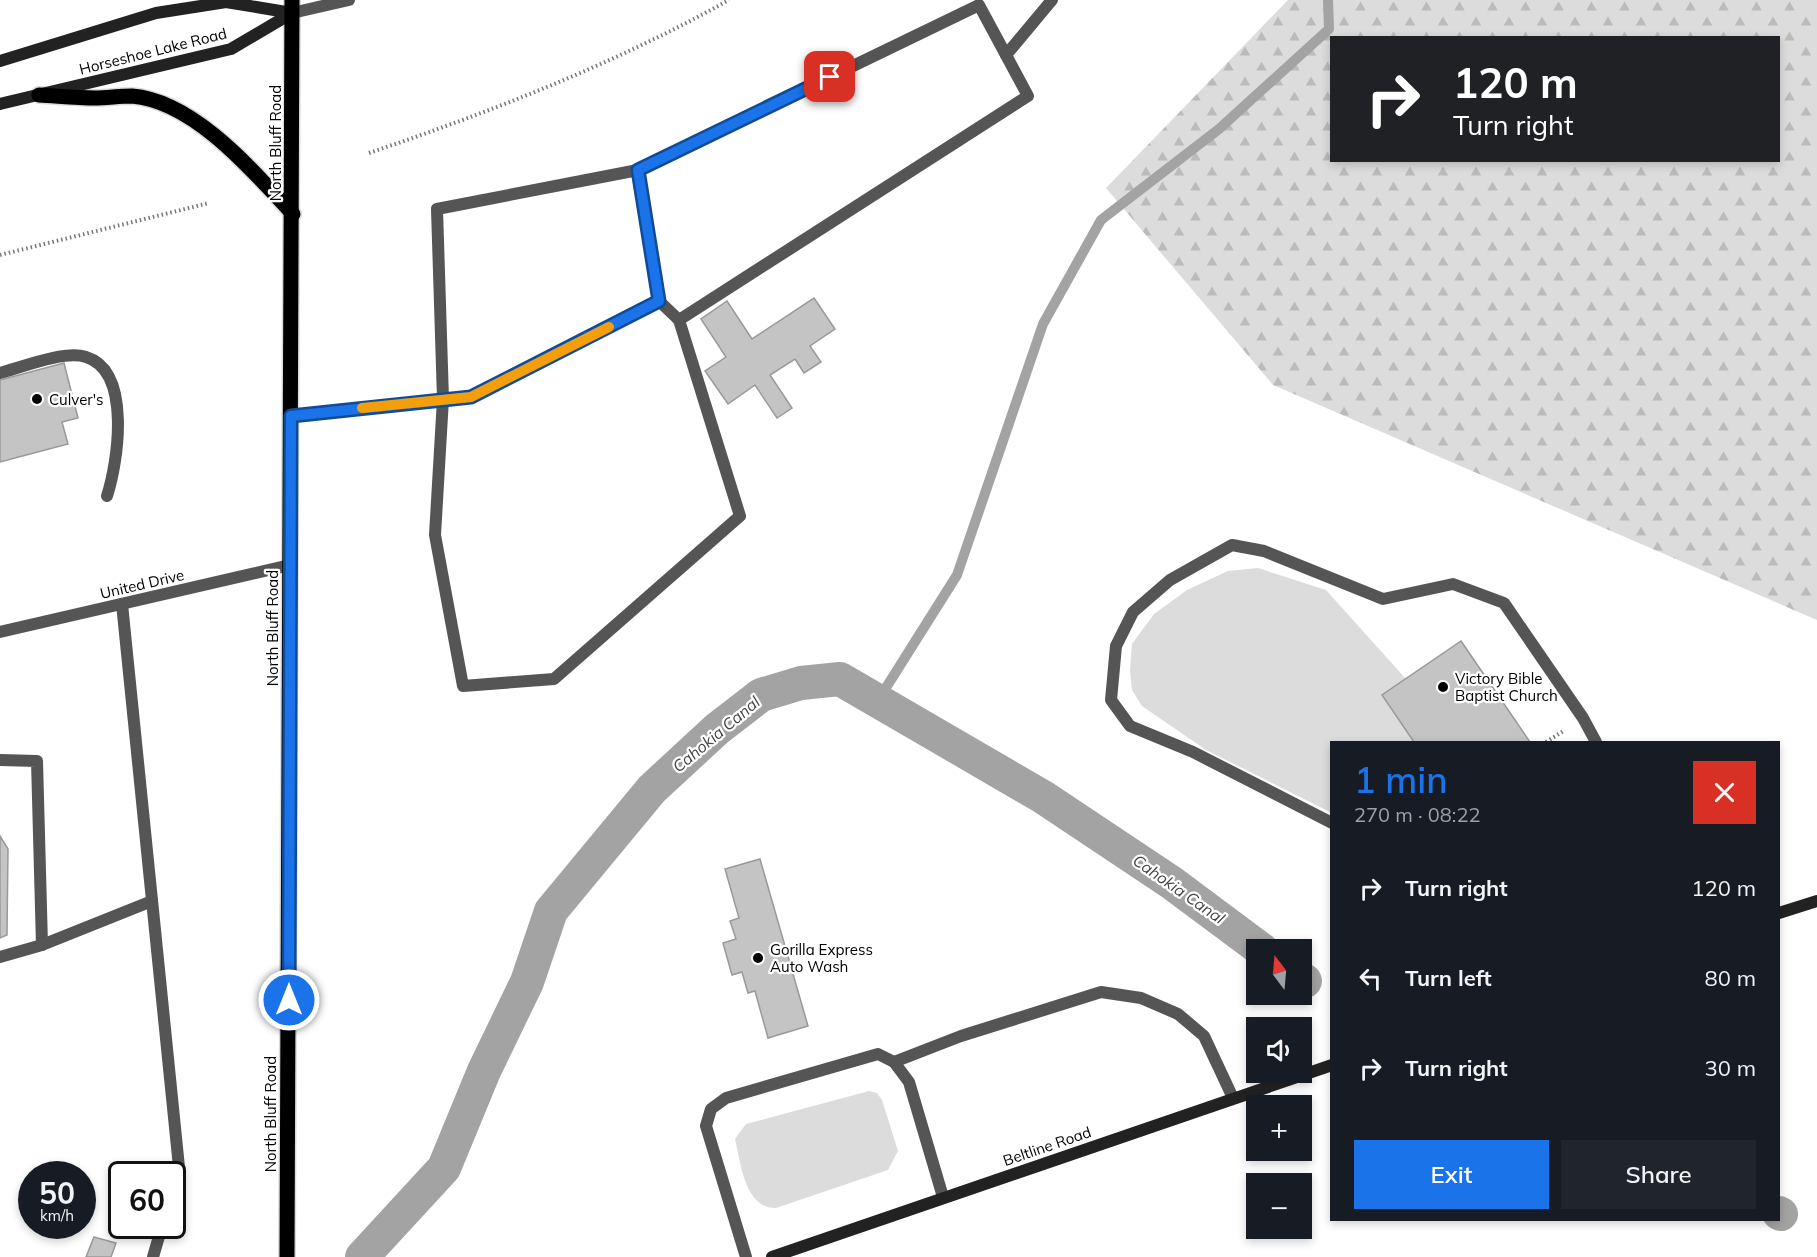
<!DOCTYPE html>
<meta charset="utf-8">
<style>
body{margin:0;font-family:Mulish,sans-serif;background:#20242c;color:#f1f3f6;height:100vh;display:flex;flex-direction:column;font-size:22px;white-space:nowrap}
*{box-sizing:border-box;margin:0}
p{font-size:20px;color:#9ea1a6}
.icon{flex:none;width:33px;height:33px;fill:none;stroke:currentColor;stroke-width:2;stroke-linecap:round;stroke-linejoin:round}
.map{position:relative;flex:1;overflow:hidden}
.details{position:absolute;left:1330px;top:741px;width:450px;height:480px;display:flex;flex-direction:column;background:#171b24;border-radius:0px;box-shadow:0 3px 9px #0003}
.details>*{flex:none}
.banner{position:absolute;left:1330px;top:36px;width:450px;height:126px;border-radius:0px;box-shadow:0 3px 9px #0003;background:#202124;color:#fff;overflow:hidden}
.needle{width:39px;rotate:344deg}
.controls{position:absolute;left:1246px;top:939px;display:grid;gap:12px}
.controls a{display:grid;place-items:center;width:66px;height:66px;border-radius:0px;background:#171b24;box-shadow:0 3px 9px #0003;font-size:30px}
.speed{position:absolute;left:18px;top:1161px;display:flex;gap:12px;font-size:30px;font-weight:700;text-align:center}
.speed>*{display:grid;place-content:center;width:78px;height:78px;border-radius:50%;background:#171b24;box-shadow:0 3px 9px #0003;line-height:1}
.speed small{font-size:15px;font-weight:400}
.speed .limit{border:3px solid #111;border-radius:9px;background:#fff;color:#111}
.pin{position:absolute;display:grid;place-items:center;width:51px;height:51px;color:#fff;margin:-26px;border-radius:12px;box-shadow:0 3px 9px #0006}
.me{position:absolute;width:66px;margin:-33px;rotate:0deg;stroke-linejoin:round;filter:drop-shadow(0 0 4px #0008)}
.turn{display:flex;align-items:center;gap:21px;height:126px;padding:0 24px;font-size:27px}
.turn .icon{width:78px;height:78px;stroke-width:2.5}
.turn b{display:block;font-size:42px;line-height:51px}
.round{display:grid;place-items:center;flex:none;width:63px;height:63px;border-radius:0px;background:#20242c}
.overview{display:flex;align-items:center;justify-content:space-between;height:102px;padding:0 24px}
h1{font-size:36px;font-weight:600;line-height:45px;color:#1a73e8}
.primary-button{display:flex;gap:12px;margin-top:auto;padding:12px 24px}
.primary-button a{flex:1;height:69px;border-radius:0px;background:#1a73e8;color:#fff;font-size:24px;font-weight:600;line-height:69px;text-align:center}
.primary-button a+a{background:#20242c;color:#f1f3f6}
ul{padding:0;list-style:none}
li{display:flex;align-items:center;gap:18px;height:90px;padding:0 24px}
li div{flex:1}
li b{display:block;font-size:22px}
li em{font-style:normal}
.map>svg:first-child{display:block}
</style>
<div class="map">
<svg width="1817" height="1257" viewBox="0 0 1817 1257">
<defs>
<pattern id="forest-firs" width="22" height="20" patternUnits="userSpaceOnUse" patternTransform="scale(1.5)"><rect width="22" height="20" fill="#dcdcdc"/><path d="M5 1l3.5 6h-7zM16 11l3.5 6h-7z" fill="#bbb"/></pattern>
</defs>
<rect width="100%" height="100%" fill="#fff"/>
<g fill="#dcdcdc">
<polygon points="1258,568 1326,590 1406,679 1382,695 1414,742 1332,742 1332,813 1206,750 1142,706 1132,690 1130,670 1132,644 1154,614 1187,590 1228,571"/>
<path d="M 869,1091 L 877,1093 L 882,1100 L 898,1151 L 888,1170 L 776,1208 C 744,1208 741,1163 735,1139 L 746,1124 Z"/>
</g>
<path fill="url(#forest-firs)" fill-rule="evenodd" d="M 1288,0 L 1817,0 L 1817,620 L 1273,385 L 1106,188 ZM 1332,38 L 1779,38 L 1779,160 L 1332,160 Z"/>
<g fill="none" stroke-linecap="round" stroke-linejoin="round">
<polyline stroke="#a3a3a3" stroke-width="10" points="882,694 957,575 1043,324 1101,220 1219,129 1329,29 1328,0"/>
<g stroke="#a3a3a3" stroke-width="34">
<polyline points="1302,979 1305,981"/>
<polyline points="1779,1213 1781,1214"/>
<polyline points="362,1257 444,1168 484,1071 527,982 551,911 652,789 717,729 761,695 801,683 840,679 1043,797 1172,883 1262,950"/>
</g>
</g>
<g fill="#c4c4c4" stroke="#999" stroke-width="1.5">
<polygon points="814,298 835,329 810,346 821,362 804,373 795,359 770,375 792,408 777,418 755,385 728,404 705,371 726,357 701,319 727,301 752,339"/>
<polygon points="64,363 78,418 62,422 68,444 0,462 0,380"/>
<polygon points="1461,641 1530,742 1414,742 1382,695"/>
<polygon points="0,836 8,849 7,935 0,938"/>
<polygon points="760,859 808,1026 768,1038 755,991 748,993 742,972 732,975 723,943 736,939 730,921 739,918 725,869"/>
<polygon points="94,1237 116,1243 111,1257 86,1257"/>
</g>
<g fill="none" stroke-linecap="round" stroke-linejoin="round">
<g stroke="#dbdbdb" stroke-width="18">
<g id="primary">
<path d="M 39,95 C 58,96 76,98 95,98 C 107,98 119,96 132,96 C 194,101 253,171 293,214"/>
<polyline points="287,1257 292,0"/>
</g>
</g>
<g stroke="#777" stroke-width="4" stroke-dasharray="1.5 3" stroke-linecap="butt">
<path d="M 369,153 C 493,111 614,64 729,0"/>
<polyline points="0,255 209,203"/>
<polyline points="1546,742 1565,730"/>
</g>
<g stroke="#555" stroke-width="12">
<polyline points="1006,55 1052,0"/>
<polyline points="659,301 679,320"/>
<path d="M 0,373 C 22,367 65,350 86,357 C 132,371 118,462 107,496"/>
<polyline points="291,416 471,397 659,301 638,170 979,5 1028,96 679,320 740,516 554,679 463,686 435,535 443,399 437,209 638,170"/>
<polyline points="122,604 179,1167 172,1188"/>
<polyline points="0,760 37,761 42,945"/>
<polyline points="1332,823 1193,752 1130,726 1111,700 1116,646 1133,612 1170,580 1232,545 1264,551 1383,599 1453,584 1504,603 1583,718 1596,742"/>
<polyline points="0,957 42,945 152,901"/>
<polyline points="894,1062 961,1036 1101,992 1141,998 1178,1014 1204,1036 1233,1098"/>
<polyline points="153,1257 162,1226"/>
<polyline points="746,1257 706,1126 711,1109 726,1098 878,1054 894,1062 909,1082 943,1197"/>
</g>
<g stroke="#555" stroke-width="12">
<polyline points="292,13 349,0"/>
<polyline points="0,632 290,565"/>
</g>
<g stroke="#222" stroke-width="12">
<polyline points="0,61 156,13 226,2 292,13"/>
<polyline points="0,104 231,49 292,13"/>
<polyline points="1779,913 1817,901"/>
<polyline points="772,1257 1332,1065"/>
</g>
<use href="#primary" stroke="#000" stroke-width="15"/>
</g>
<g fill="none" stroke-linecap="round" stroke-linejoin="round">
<g stroke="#114b97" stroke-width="15">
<polyline id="route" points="289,1000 291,416 471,397 659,301 638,170 830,77"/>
</g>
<use href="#route" stroke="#1a73e8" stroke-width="10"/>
<polyline stroke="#f59e0b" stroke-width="10" points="362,408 471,397 609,327"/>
</g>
<g fill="#000" stroke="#fff" stroke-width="2">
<circle cx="37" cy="399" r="6"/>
<circle cx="1443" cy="687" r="6"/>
<circle cx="758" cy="958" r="6"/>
</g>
<g text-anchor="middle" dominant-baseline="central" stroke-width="4.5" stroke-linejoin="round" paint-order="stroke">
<g font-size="15" fill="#000" stroke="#fff">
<text transform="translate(153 51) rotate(-14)">Horseshoe Lake Road</text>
<text transform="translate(275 143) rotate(-90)">North Bluff Road</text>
<text transform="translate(142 584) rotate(-13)">United Drive</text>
<text transform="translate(272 628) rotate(-90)">North Bluff Road</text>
<text transform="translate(270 1114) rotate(-90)">North Bluff Road</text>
<text transform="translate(1047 1146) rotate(-19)">Beltline Road</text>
</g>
<g font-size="15" fill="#000" stroke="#fff" text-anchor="start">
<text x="49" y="399">Culver's</text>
<text x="1455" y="678">Victory Bible<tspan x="1455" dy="17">Baptist Church</tspan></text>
<text x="770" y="949">Gorilla Express<tspan x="770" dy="17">Auto Wash</tspan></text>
</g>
<g font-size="16" font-style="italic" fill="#444" stroke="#fff">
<text transform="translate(716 734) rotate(-40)">Cahokia Canal</text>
<text transform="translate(1179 889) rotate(35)">Cahokia Canal</text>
</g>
</g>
</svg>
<div class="controls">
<a><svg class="needle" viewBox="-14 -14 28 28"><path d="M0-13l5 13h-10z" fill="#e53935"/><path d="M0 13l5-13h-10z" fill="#9ea1a6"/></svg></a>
<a><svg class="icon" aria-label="sound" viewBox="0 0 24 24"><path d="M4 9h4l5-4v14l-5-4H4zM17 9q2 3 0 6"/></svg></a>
<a>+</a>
<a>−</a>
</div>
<div class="speed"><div>50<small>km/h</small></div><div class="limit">60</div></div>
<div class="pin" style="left:830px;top:77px;background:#d93025"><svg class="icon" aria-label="arrive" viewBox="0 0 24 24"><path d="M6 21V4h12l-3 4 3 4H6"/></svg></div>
<svg class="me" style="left:289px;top:1000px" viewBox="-20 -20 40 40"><circle r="17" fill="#1a73e8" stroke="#fff" stroke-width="3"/><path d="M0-11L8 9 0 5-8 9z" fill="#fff"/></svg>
<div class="banner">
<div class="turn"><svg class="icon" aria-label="right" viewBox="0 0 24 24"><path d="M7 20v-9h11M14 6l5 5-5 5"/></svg><div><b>120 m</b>Turn right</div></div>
</div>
<section class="details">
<div class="overview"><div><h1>1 min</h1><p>270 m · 08:22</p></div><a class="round" style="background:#d93025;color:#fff"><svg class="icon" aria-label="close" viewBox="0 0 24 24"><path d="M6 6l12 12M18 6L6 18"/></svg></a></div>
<ul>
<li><svg class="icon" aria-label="right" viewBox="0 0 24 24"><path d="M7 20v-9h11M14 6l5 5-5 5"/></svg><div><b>Turn right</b></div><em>120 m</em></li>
<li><svg class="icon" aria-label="left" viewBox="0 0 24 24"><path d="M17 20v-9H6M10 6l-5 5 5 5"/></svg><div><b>Turn left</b></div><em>80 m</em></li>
<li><svg class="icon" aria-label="right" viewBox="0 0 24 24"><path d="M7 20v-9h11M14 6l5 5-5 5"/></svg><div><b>Turn right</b></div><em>30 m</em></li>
</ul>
<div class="primary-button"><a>Exit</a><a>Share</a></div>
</section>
</div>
